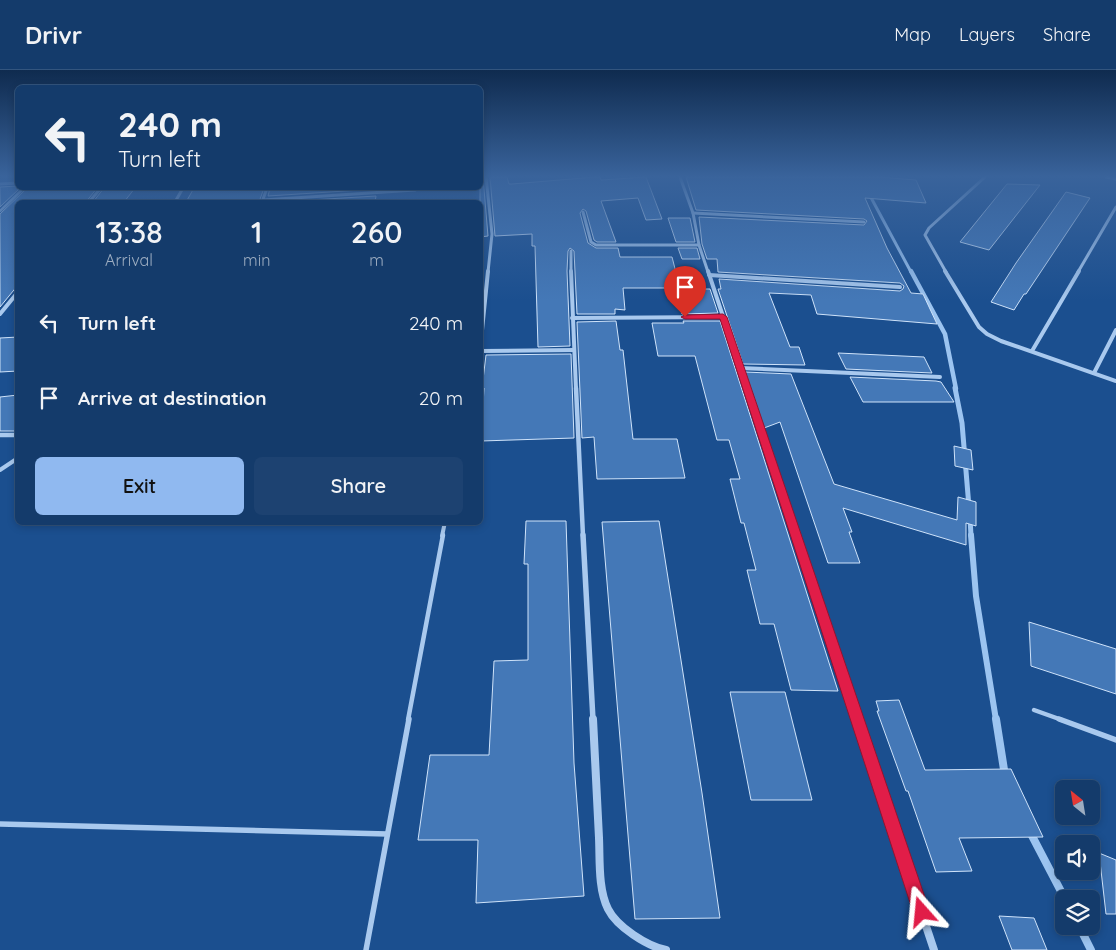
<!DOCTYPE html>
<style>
body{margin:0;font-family:Quicksand,sans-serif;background:#1d4271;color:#f1f3f6;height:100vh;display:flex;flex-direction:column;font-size:19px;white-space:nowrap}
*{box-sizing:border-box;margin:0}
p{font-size:16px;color:#9dadc1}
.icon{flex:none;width:28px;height:28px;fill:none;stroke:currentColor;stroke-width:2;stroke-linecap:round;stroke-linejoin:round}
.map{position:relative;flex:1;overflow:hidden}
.details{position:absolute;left:15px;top:130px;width:468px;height:325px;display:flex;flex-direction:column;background:#143b6b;border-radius:8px;box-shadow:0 2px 8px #0003,0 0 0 1px #33557e}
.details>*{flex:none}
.banner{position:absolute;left:15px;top:15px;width:468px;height:105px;border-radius:8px;box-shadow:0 2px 8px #0003,0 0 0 1px #33557e;background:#143b6b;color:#f1f3f6;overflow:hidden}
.needle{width:32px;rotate:330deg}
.buttons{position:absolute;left:1055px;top:710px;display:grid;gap:10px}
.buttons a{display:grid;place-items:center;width:45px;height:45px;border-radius:8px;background:#143b6b;box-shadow:0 2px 8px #0003,0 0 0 1px #33557e;font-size:25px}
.pin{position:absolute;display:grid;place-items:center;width:42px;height:42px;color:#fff;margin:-51px -21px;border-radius:50% 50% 50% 0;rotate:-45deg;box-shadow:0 0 5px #0007}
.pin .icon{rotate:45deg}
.me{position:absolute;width:55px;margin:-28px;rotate:342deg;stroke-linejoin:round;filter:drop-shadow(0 0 4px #0008)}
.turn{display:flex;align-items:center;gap:18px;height:105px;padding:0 20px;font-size:22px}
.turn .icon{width:65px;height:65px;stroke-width:2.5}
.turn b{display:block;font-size:35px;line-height:42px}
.eta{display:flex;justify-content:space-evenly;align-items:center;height:85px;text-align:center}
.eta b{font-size:30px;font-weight:600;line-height:35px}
.button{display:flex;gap:10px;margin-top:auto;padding:10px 20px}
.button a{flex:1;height:58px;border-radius:8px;background:#90b9f0;color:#111;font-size:20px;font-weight:600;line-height:58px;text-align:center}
.button a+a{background:#1d4271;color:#f1f3f6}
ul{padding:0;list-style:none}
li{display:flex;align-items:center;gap:15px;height:75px;padding:0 20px}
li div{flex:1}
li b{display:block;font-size:19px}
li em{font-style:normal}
header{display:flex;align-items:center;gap:30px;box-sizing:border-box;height:70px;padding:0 25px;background:#143b6b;border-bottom:1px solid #33557e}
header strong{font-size:24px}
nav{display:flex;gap:28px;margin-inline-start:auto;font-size:18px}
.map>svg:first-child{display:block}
</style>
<header>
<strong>Drivr</strong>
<nav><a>Map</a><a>Layers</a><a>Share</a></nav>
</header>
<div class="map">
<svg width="1116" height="880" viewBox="0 0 1116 880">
<rect width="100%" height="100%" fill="#1b4f8f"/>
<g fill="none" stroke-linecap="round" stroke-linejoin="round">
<polyline stroke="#9cc4f0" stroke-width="3" points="868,122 911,202"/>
<polyline stroke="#9cc4f0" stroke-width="4.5" points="911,201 945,264 956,319"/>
<g stroke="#9cc4f0" stroke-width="5">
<polyline points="955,318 962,353 969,437"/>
<polyline points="970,448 971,466"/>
</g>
<polyline stroke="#9cc4f0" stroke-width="6" points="971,465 976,526 996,650"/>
<g stroke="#9cc4f0" stroke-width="8">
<polyline points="996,649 1005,706"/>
<polyline points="1030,762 1065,829"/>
<polyline points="1079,856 1091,880"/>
</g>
</g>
<g fill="#4478b7" stroke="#cfe3fa">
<polygon points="480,107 483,107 488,166 480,167"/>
<polygon points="490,107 507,107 509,114 512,114 595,107 600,107 601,110 646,107 662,149 646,150 638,128 601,131 616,172 597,172 594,170 586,141 583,139 580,143 588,173 596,178 618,178 620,187 672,187 680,218 623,218 625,240 615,239 615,244 577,244 574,181 570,178 568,181 567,201 570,276 538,277 535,176 532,176 532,164 495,166"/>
<polygon points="686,107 879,107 916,110 926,133 865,128 887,178 911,223 923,224 937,254 817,244 811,225 769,223 790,277 799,277 805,295 743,294 718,219 721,219 719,209 900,221 903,219 904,216 900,213 718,202 717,189 707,189 702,174 699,147 864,155 867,151 864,149 696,140"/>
<polygon points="1007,114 1040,115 989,180 960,172"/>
<polygon points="18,116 20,118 0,137 0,117"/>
<polygon points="27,118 97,118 86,132 18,132 18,215 0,237 0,144"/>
<polygon points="104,118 135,118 124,132 93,132"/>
<polygon points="194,118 264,118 259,132 186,132"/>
<polygon points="270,118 376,118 376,119 268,126"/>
<polygon points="1066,122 1090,128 1026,224 1024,224 1014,240 991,232 1016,193"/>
<polygon points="376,126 375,132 277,132"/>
<polygon points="668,148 690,148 695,172 676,172"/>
<polygon points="678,178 697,178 700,189 682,189"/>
<polygon points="675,219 710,219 718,243 682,244"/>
<polygon points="616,251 620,280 623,280 633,369 677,369 685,408 597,409 594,367 582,368 577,252"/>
<polygon points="683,251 720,251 838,621 791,620 774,554 760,554 747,500 756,500 744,453 741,453 730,409 740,409 729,370 717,370 695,286 658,286 652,253 684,253"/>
<polygon points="18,267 18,301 0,302 0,268"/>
<polygon points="838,283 924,287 932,303 846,299"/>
<polygon points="571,284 574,368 481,371 484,318 482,318 486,285"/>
<polygon points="745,302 791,304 834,414 957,450 958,427 976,432 976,456 966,453 966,475 843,438 852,462 849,462 860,493 828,493 780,352 764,358"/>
<polygon points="850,307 936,311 941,312 954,332 863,332"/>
<polygon points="18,325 18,361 0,361 0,327"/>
<polygon points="954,376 971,380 973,400 955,396"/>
<polygon points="526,451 566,451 574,693 584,826 476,833 478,770 418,770 430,685 489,685 494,591 528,590 528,494 524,494"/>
<polygon points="659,451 702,723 720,848 635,849 602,452"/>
<polygon points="1029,552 1116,579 1116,624 1031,596"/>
<polygon points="730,622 785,622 812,730 751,730"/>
<polygon points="899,630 925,700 1011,699 1043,767 959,768 972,801 936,802 908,721 906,721 877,641 879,641 876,631"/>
<polygon points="1099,783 1116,790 1116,844 1106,844"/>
<polygon points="999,846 1034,848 1047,880 1012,880"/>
</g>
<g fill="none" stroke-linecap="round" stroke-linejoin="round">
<polyline stroke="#a9c9ee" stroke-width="2.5" points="0,141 24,118"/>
<g stroke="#a9c9ee" stroke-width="4">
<polyline points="0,400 18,388"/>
<polyline points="442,466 445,452"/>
</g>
<g stroke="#a9c9ee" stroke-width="4.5">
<polyline points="1034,640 1062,650"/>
<polyline points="408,650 443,465"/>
</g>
<g stroke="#a9c9ee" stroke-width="5.5">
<polyline points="1059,649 1116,670"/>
<polyline points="0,754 387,764"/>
<polyline points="366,880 409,649"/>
</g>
<g stroke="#a9c9ee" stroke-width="3">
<polyline points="486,107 492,164 488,202"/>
<polyline points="680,107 693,143 699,175 708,202"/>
<polyline points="1106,107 1116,109"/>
<polyline points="0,114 18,113"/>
<polyline points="263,130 415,120"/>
<polyline points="89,132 101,118"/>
<polyline points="175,132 183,118"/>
<polyline points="262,132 267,118"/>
<polyline points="583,142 591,172 596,175 699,175"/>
<polyline points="693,143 864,152"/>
<polyline points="571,181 571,202"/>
<polyline points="946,202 925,165 929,158 985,107"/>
<polyline points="1078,202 1116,137"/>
</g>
<g stroke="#a9c9ee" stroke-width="4">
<polyline points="571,201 576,319"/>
<polyline points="708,201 747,319"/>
<polyline points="945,201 979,257 987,264 1001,271 1116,311"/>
<polyline points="709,205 900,217"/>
<polyline points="0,244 18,222"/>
<polyline points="572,248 723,247"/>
<polyline points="480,280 488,201"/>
<polyline points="480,281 574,280"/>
<polyline points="1032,281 1079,201"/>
<polyline points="740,298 940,307"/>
<polyline points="1094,303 1116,260"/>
</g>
<g stroke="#a9c9ee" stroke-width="4.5">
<polyline points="576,318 583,466"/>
<polyline points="747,318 796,466"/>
<polyline points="0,365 18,365"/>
</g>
<g stroke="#a9c9ee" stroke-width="5.5">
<polyline points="583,465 593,650"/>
<polyline points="796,465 857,650"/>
</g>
<g stroke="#a9c9ee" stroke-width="8">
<path d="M 593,649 C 595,689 597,728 599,768 C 600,790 598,819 608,839 C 617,857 647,876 666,880"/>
<polyline points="857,649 934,880"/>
</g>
</g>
<linearGradient id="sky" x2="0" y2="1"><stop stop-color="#0f2b4f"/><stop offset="0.46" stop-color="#39639b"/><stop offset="1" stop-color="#39639b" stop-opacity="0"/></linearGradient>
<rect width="1116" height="231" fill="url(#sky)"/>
<polygon fill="#e11d48" stroke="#92132f" points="723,244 727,247 930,842 928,849 922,851 915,849 913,842 720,249 685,249 681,247 685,245"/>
</svg>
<div class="buttons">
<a><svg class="needle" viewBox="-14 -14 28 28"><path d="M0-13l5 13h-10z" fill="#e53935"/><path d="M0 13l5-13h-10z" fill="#9dadc1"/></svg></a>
<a><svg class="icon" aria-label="sound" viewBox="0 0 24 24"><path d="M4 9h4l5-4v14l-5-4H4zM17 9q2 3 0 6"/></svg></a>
<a><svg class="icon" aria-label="layers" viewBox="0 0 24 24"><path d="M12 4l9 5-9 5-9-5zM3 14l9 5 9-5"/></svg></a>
</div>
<div class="pin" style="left:685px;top:247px;background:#d93025"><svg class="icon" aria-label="arrive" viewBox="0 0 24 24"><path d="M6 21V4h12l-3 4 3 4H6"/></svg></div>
<svg class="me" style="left:922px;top:842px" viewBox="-20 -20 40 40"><path d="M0-17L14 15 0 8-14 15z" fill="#e11d48" stroke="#fff" stroke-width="4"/></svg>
<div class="banner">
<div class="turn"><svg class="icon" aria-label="left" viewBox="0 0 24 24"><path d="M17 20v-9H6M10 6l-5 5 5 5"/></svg><div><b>240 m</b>Turn left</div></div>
</div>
<section class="details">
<div class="eta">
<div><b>13:38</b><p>Arrival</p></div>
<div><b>1</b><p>min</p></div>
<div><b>260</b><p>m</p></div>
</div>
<ul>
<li><svg class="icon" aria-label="left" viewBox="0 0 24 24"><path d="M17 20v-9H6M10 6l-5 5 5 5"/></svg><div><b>Turn left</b></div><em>240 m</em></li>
<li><svg class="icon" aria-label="arrive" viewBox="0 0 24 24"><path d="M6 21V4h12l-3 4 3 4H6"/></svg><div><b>Arrive at destination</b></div><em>20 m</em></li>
</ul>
<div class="button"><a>Exit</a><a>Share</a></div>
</section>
</div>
